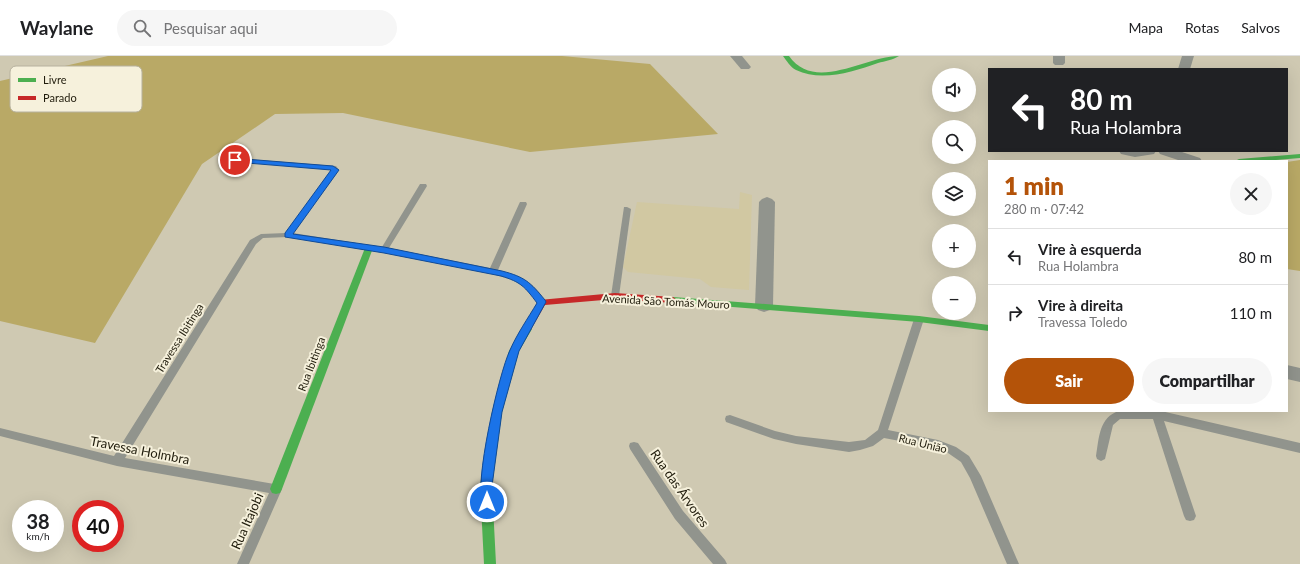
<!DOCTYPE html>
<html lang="pt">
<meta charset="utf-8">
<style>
body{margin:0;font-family:Lato,sans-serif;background:#f6f6f6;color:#202124;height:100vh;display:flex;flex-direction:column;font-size:15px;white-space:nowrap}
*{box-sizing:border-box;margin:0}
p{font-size:13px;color:#757577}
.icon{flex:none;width:22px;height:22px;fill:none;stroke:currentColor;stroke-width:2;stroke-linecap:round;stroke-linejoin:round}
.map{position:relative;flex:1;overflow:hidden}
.sheet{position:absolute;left:988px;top:104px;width:300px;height:252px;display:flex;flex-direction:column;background:#fff;border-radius:0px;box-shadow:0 4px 16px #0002}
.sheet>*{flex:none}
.top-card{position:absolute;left:988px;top:12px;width:300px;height:84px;border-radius:0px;box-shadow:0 4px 16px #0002;background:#202124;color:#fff;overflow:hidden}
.controls{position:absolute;left:932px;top:12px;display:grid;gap:8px}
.controls a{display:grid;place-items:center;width:44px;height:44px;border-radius:50%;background:#fff;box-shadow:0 4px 16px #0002;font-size:20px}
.speed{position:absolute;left:12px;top:444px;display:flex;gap:8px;font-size:20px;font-weight:700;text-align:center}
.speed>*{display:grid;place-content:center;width:52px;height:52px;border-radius:50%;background:#fff;box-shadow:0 4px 16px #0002;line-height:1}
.speed small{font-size:10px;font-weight:400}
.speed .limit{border:6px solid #d22;background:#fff;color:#111}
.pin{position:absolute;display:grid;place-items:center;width:34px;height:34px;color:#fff;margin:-17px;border:2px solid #fff;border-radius:50%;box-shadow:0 1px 4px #0007}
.me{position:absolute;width:44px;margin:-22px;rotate:0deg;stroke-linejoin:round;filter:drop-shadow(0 0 3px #0008)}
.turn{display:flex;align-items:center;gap:14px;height:84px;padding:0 16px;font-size:18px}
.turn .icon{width:52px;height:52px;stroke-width:2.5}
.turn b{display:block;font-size:28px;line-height:34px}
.round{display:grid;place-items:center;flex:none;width:42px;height:42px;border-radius:21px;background:#f6f6f6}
.overview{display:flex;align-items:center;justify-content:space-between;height:68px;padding:0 16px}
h1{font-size:24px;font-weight:800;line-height:30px;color:#b45309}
.primary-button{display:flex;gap:8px;margin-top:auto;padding:8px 16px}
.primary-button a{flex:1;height:46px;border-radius:24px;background:#b45309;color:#fff;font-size:16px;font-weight:800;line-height:46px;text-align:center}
.primary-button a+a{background:#f6f6f6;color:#202124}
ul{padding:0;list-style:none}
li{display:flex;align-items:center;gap:12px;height:56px;padding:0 16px;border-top:1px solid #e0e0e0}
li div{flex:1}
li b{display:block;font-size:15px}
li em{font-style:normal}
header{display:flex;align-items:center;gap:24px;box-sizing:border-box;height:56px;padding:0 20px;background:#fff;border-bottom:1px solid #e0e0e0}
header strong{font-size:19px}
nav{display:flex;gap:22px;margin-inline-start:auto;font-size:14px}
.search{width:280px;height:36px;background:#f6f6f6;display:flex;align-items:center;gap:10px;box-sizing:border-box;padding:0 14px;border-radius:22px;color:#757577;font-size:15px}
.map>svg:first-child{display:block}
</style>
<header>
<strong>Waylane</strong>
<div class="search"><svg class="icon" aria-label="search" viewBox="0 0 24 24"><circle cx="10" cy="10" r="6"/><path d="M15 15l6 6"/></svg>Pesquisar aqui</div>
<nav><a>Mapa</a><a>Rotas</a><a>Salvos</a></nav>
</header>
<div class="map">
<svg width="1300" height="508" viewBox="0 0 1300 508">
<rect width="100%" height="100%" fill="#cfc9b2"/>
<polygon fill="#d1c8a2" points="740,136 752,139 749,234 711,231 700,223 628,216 623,211 637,146 739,153"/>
<g fill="#b9a966">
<polygon points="108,0 562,0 650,8 718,78 530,96 343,57 275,58 202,108 95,287 0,265 0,25"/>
<polygon points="1300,104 1300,215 1287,213 1287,106"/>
</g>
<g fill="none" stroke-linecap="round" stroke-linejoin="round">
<g fill="#91948d" fill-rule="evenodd">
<path d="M 235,102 L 336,110 L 339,114 L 293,177 L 382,191 L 420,128 L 426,128 L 427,130 L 389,192 L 490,212 L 519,148 L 520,146 L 526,146 L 527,148 L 498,214 C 521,220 533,225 546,246 L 542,249 L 539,248 L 525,231 L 513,224 L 492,218 L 384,197 L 288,181 L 263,182 L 256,188 L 125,402 L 280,429 L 282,433 L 249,508 L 237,508 L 269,437 L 117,410 L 0,380 L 0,372 L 114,400 L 250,184 L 261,178 L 286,177 L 331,114 L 233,105 L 233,103 Z"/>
<polygon points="624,151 627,151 631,153 619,240 615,243 611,240"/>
<polygon points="919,260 924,263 888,374 938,384 956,391 969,400 981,420 1019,508 1007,508 970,422 961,406 948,397 937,392 884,382 873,390 860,394 849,396 796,388 774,383 726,366 725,363 726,360 730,359 775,375 796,380 849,386 865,384 878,374 914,263"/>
<path d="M 1119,355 L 1161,355 L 1300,387 L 1300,397 L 1164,365 L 1196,460 L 1194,464 L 1190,465 L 1186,464 L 1184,460 L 1153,363 L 1120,363 L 1113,369 L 1105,403 L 1101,405 L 1097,403 L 1096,400 C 1099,382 1099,361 1119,355 Z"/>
<polygon points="634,386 638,387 683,455 725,504 727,508 713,508 675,463 630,393 629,390 630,387"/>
</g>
<g fill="#91948d" fill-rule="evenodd">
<polygon points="730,0 742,0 751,11 749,13 741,13"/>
<polygon points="1053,0 1065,0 1065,7 1063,9 1055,9 1053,7"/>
<polygon points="1182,0 1194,0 1190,13 1178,13"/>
<polygon points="1119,95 1156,95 1154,98 1135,101 1121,98"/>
<polygon points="1158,95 1179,95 1200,102 1202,105 1181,105 1160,98"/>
<polygon points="767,141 772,143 775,146 773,250 770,254 764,256 758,254 755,250 759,146 762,143"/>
<polygon points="1287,309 1300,312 1300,326 1287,323"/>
</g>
<g fill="#4caf50" fill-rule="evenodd">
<path d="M 783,0 L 789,0 C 815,37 865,0 899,0 C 893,4 885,5 878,7 C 853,16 821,26 796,14 C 790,11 787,5 783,0 Z"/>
<polygon points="1300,98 1300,102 1265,105 1235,105 1239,103"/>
<polygon points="369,189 373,192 282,433 280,437 276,438 272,437 270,433 365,192"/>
<polygon points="673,241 919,260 989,269 989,275 919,266 670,246 669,244 670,242"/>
<polygon points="527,270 532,273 519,295 502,356 492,430 496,508 484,508 480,430 492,356 509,295 524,271"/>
</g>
<polygon fill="#c62828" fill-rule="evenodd" points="615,237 673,241 677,244 673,247 615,243 545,249 530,275 527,276 522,273 539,244"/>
</g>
<path fill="#1a73e8" stroke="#114b97" d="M 232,102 L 333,110 L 339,114 L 293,178 L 384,191 L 502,215 C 525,221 530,226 545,244 L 546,246 L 519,295 L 502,356 L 492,430 L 493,446 L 491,450 L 487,451 L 483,450 C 473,429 499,317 510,294 C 517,278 528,262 537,247 C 525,231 521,226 501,220 L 384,197 L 285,181 L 285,177 L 331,114 L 235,106 L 232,105 Z"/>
<g text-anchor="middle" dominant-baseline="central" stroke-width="4" stroke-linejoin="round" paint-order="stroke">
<g font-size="11" fill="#201c0c" stroke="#f6f1dc">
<text transform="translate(666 245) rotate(3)">Avenida São Tomás Mouro</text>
<text transform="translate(179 282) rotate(-58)">Travessa Ibitinga</text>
<text transform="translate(311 308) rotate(-69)">Rua Ibitinga</text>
<text transform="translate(923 387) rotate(14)">Rua União</text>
</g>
<g font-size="13" fill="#201c0c" stroke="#f6f1dc">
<text transform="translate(140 394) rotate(11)">Travessa Holmbra</text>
<text transform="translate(680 432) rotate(55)">Rua das Árvores</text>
<text transform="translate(247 465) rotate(-66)">Rua Itajobi</text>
</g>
</g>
<rect x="10" y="10" width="132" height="46" rx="6" fill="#f6f1dc" stroke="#b6b19e" stroke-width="1"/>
<rect x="18" y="22" width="18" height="4" fill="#4caf50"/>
<rect x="18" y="40" width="18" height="4" fill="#c62828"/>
<g font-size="11" fill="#201c0c">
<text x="43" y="28">Livre</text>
<text x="43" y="46">Parado</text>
</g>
</svg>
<div class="controls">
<a><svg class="icon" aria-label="sound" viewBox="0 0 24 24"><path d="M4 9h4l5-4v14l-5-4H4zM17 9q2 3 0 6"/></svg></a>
<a><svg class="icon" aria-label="search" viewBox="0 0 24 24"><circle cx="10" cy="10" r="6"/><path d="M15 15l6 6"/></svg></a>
<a><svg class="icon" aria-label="layers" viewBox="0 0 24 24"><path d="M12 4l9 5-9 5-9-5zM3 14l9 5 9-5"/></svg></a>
<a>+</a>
<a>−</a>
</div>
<div class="speed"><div>38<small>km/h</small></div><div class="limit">40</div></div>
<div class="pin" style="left:235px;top:104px;background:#d93025"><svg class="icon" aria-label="arrive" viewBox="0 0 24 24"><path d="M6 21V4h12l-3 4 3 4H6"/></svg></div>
<svg class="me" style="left:487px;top:446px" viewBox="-20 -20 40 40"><circle r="17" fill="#1a73e8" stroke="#fff" stroke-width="3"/><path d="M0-11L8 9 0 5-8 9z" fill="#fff"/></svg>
<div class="top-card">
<div class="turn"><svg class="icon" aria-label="left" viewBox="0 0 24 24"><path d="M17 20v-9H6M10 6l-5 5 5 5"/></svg><div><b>80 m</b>Rua Holambra</div></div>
</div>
<section class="sheet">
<div class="overview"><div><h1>1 min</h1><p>280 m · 07:42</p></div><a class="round"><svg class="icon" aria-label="close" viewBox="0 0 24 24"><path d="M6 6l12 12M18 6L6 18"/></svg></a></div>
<ul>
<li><svg class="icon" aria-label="left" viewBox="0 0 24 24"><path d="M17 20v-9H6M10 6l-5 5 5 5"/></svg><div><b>Vire à esquerda</b><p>Rua Holambra</p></div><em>80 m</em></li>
<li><svg class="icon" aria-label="right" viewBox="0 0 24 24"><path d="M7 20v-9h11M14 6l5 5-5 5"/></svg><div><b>Vire à direita</b><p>Travessa Toledo</p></div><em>110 m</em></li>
</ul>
<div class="primary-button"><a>Sair</a><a>Compartilhar</a></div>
</section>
</div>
